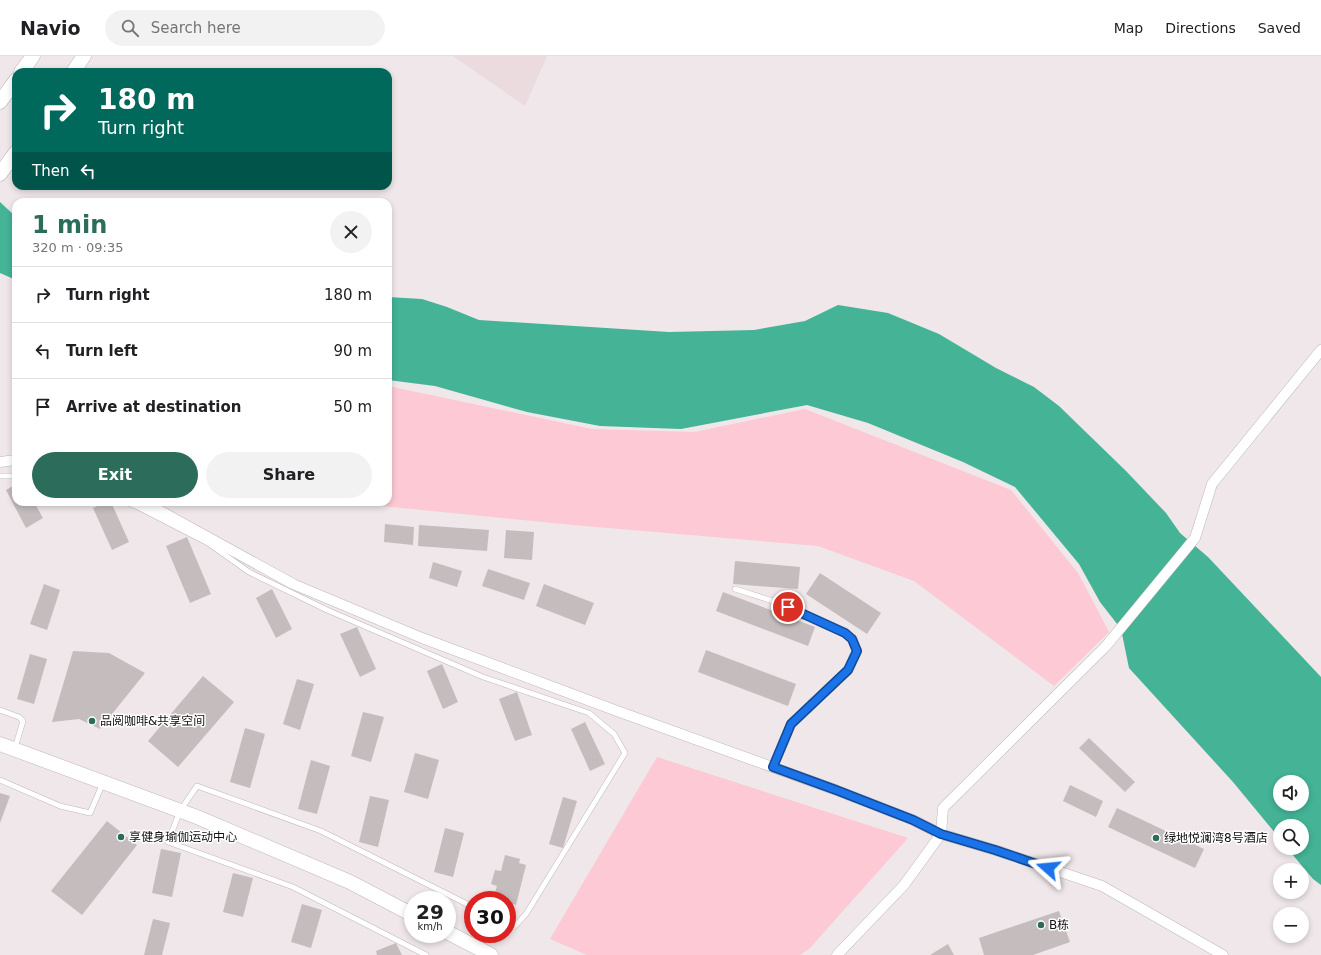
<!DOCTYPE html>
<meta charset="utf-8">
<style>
body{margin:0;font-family:"DejaVu Sans","Noto Sans SC",sans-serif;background:#f2f2f2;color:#202124;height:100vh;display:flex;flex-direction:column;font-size:15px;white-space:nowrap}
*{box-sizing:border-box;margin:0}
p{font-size:13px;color:#757577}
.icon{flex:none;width:22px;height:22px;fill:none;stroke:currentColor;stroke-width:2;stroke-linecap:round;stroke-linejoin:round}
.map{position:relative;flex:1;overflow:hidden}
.sheet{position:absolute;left:12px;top:142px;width:380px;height:308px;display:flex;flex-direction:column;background:#fff;border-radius:12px;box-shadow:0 2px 6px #0003}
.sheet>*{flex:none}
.banner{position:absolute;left:12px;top:12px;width:380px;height:122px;border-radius:12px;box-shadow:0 2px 6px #0003;background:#00695c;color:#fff;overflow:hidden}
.controls{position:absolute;left:1273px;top:719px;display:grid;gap:8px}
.controls a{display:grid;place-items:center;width:36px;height:36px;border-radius:50%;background:#fff;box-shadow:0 2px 6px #0003;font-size:20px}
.speed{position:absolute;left:404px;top:835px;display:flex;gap:8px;font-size:20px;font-weight:700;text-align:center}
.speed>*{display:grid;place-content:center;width:52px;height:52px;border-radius:50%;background:#fff;box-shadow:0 2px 6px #0003;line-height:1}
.speed small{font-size:10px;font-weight:400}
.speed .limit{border:6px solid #d22;background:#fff;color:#111}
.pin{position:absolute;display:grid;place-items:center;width:34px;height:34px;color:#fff;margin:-17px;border:2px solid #fff;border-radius:50%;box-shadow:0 1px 4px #0007}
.me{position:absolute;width:44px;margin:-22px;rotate:288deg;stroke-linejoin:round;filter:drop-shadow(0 0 3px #0008)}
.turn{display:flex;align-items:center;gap:14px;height:84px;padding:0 20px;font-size:18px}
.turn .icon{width:52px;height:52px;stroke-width:2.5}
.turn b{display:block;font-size:28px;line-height:34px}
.then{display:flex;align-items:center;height:38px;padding:0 20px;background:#0003;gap:8px;font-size:15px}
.round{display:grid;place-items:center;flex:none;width:42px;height:42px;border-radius:21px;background:#f2f2f2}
.head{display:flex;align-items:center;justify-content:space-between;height:68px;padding:0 20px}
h1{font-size:24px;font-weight:600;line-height:30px;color:#2c6c5b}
.action{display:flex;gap:8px;margin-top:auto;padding:8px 20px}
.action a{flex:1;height:46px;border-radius:24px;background:#2c6c5b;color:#fff;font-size:16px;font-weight:600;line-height:46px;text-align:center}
.action a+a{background:#f2f2f2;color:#202124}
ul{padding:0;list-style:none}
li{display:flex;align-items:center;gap:12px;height:56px;padding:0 20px;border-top:1px solid #e0e0e0}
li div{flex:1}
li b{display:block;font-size:15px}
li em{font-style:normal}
header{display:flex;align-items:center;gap:24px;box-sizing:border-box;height:56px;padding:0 20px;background:#fff;border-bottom:1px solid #e0e0e0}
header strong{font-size:19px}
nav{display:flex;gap:22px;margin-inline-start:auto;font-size:14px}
.search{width:280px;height:36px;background:#f2f2f2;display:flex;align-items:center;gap:10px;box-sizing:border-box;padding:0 14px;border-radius:22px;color:#757577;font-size:15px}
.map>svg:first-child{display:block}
</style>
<header>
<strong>Navio</strong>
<div class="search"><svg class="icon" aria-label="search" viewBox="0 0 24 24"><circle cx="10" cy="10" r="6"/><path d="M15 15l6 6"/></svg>Search here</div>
<nav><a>Map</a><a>Directions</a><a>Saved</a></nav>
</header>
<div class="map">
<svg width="1321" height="899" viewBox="0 0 1321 899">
<rect width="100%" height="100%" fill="#efe7e9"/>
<polygon fill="#ebdade" points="453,0 547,0 525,50"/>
<g fill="#fcc9d4">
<polygon points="388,330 592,373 694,376 805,353 1011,434 1078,517 1109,576 1054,630 914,525 818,490 573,469 341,446 388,446"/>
<polygon points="657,701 908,782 810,892 800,899 587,899 550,883"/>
</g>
<g fill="#44b396" fill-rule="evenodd">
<polygon points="0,146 16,161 16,224 0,217"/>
<path d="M 388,241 L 422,243 L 447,251 L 479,264 L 669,276 L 754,274 L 805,265 L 838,249 L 888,257 L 939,278 L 996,312 L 1034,331 L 1059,350 L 1126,415 L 1166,457 L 1180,477 L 1208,501 L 1321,621 L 1321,829 L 1313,823 L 1287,792 L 1302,792 L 1302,770 L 1280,770 L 1280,783 L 1233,726 L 1129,612 L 1121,573 L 1100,546 L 1079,508 L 1015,431 L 963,406 L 868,367 L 807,349 L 681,373 L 600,370 L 527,356 L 435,330 L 388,324 ZM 1280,726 L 1302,726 L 1302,748 L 1280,748 Z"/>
</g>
<g fill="#c4bcbd">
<polygon points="16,428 16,446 34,446 43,462 26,472 6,434"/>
<polygon points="106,446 111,446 129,486 112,494 93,452"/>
<polygon points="385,468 414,471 413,489 384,486"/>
<polygon points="419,469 489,474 487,495 418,490"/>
<polygon points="506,474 534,476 532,504 504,502"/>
<polygon points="187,481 211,538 190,547 166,490"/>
<polygon points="735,505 800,511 798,533 733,528"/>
<polygon points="433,506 462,515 457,531 429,522"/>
<polygon points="488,513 530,527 524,544 482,530"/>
<polygon points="820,517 881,557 867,578 806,538"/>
<polygon points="44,528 60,534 47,574 30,568"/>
<polygon points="544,528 594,547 585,569 536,550"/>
<polygon points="272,533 292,573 276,582 256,542"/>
<polygon points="723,536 815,571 808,590 716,555"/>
<polygon points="357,571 376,613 360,621 340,578"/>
<polygon points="706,594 796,628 788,650 698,616"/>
<polygon points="73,595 109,597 145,617 100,673 79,663 52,666"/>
<polygon points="30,598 47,603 34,648 17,643"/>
<polygon points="442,608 458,646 443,653 427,615"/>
<polygon points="203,620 234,646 178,711 148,685"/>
<polygon points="297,623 314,628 300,674 283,668"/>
<polygon points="517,636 532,679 515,685 499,643"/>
<polygon points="363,656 384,661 371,706 351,700"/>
<polygon points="585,666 605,708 590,715 571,673"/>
<polygon points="245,672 265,678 250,732 230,726"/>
<polygon points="1089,682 1135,726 1125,736 1079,692"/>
<polygon points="415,697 439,704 428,743 404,736"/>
<polygon points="311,704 330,710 317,758 298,753"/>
<polygon points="1070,729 1103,745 1096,761 1063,745"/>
<polygon points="0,737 10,740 0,767"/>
<polygon points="370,740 389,744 378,791 359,786"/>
<polygon points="563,741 577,745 563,792 549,788"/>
<polygon points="1117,752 1204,793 1195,812 1108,771"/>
<polygon points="107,765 137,789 82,859 51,835"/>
<polygon points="445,772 464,777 453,821 434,816"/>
<polygon points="161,793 181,797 172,841 152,837"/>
<polygon points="505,799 520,803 519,807 526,809 516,849 509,847 508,852 507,844 493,844 497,830 491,828 495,814 501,815"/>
<polygon points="233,817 253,822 243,861 223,856"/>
<polygon points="302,848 322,854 311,892 291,886"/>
<polygon points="1059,855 1070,886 1033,899 984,899 979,882"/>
<polygon points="153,863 170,867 162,899 144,899"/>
<polygon points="396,887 402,899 377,899 376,895"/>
<polygon points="948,888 954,899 930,899"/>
</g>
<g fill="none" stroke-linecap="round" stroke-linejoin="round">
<g stroke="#bfb7b9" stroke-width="6">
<g id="lane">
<polyline points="0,420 16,420"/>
<polyline points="125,446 138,451 208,487 249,516 327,554 483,621 589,657 614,678 625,697 526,858 514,871 507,868"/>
<polyline points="735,533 773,545 845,577 852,583 857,595 848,614 791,668 773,711"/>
<polyline points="0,654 19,661 23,665 15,692"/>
<polyline points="0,724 60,750 90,757 103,727"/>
<polyline points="426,899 293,831 168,786 180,755 197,730 321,775 473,851"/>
</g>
</g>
<g stroke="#bfb7b9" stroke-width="11">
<g id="street">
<polyline points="0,406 16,404"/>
<polyline points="144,446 293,528 422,582 617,655 836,734 913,764 941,778 904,829 837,899"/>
<polyline points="1223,899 1102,830 995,794 941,778 943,752 1106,590 1195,482 1212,428 1321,294"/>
</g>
</g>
<g stroke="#bfb7b9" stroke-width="15">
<g id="secondary">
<polyline points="21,16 33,0"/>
<polyline points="73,16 84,0"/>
<polyline points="0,46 16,24"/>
<polyline points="0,118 16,96"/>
<polyline points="0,688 197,761 350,826 413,859"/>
<polyline points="447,876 491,899"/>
</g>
</g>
<use href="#lane" stroke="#fff" stroke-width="5"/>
<use href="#street" stroke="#fff" stroke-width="10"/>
<use href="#secondary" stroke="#fff" stroke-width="14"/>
</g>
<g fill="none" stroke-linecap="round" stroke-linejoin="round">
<g stroke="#114b97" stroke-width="10">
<polyline id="route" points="788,551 845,577 852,583 857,595 848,614 791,668 773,711 836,734 913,764 941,778 995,794 1048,812"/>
</g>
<use href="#route" stroke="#1a73e8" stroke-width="7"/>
</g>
<g fill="#2c6c5b" stroke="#fff" stroke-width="1.5">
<circle cx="92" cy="665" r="4"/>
<circle cx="121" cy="781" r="4"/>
<circle cx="1156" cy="782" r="4"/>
<circle cx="1041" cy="869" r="4"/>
</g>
<g text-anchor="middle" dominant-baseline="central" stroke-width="3" stroke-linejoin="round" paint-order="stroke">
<g font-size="12" fill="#121010" stroke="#fff" text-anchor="start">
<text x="100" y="665">品阅咖啡&amp;共享空间</text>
<text x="129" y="781">享健身瑜伽运动中心</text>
<text x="1164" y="782">绿地悦澜湾8号酒店</text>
<text x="1049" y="869">B栋</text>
</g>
</g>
</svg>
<div class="controls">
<a><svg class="icon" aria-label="sound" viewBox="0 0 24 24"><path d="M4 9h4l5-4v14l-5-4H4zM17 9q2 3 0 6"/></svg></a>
<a><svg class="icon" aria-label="search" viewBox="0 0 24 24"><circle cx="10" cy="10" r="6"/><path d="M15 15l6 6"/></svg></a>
<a>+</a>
<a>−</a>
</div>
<div class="speed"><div>29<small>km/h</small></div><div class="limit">30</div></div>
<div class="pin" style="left:788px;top:551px;background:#d93025"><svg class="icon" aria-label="arrive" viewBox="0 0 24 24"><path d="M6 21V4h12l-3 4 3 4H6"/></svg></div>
<svg class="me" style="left:1048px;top:812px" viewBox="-20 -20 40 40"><path d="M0-17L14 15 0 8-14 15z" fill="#1a73e8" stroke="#fff" stroke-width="4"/></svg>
<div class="banner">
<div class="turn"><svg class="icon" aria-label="right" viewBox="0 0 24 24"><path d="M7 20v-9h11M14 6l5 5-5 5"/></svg><div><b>180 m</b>Turn right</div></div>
<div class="then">Then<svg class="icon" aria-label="left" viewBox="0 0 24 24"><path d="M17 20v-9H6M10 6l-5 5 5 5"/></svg></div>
</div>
<section class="sheet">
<div class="head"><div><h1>1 min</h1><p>320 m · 09:35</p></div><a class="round"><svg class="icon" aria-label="close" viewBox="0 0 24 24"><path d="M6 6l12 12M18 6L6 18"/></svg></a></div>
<ul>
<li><svg class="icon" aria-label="right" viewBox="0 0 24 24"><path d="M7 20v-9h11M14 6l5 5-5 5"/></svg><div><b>Turn right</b></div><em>180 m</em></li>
<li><svg class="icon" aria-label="left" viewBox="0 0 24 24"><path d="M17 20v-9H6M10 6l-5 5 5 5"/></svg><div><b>Turn left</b></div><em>90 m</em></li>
<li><svg class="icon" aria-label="arrive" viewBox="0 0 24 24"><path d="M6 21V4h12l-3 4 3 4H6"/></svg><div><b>Arrive at destination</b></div><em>50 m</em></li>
</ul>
<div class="action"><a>Exit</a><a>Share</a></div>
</section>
</div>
